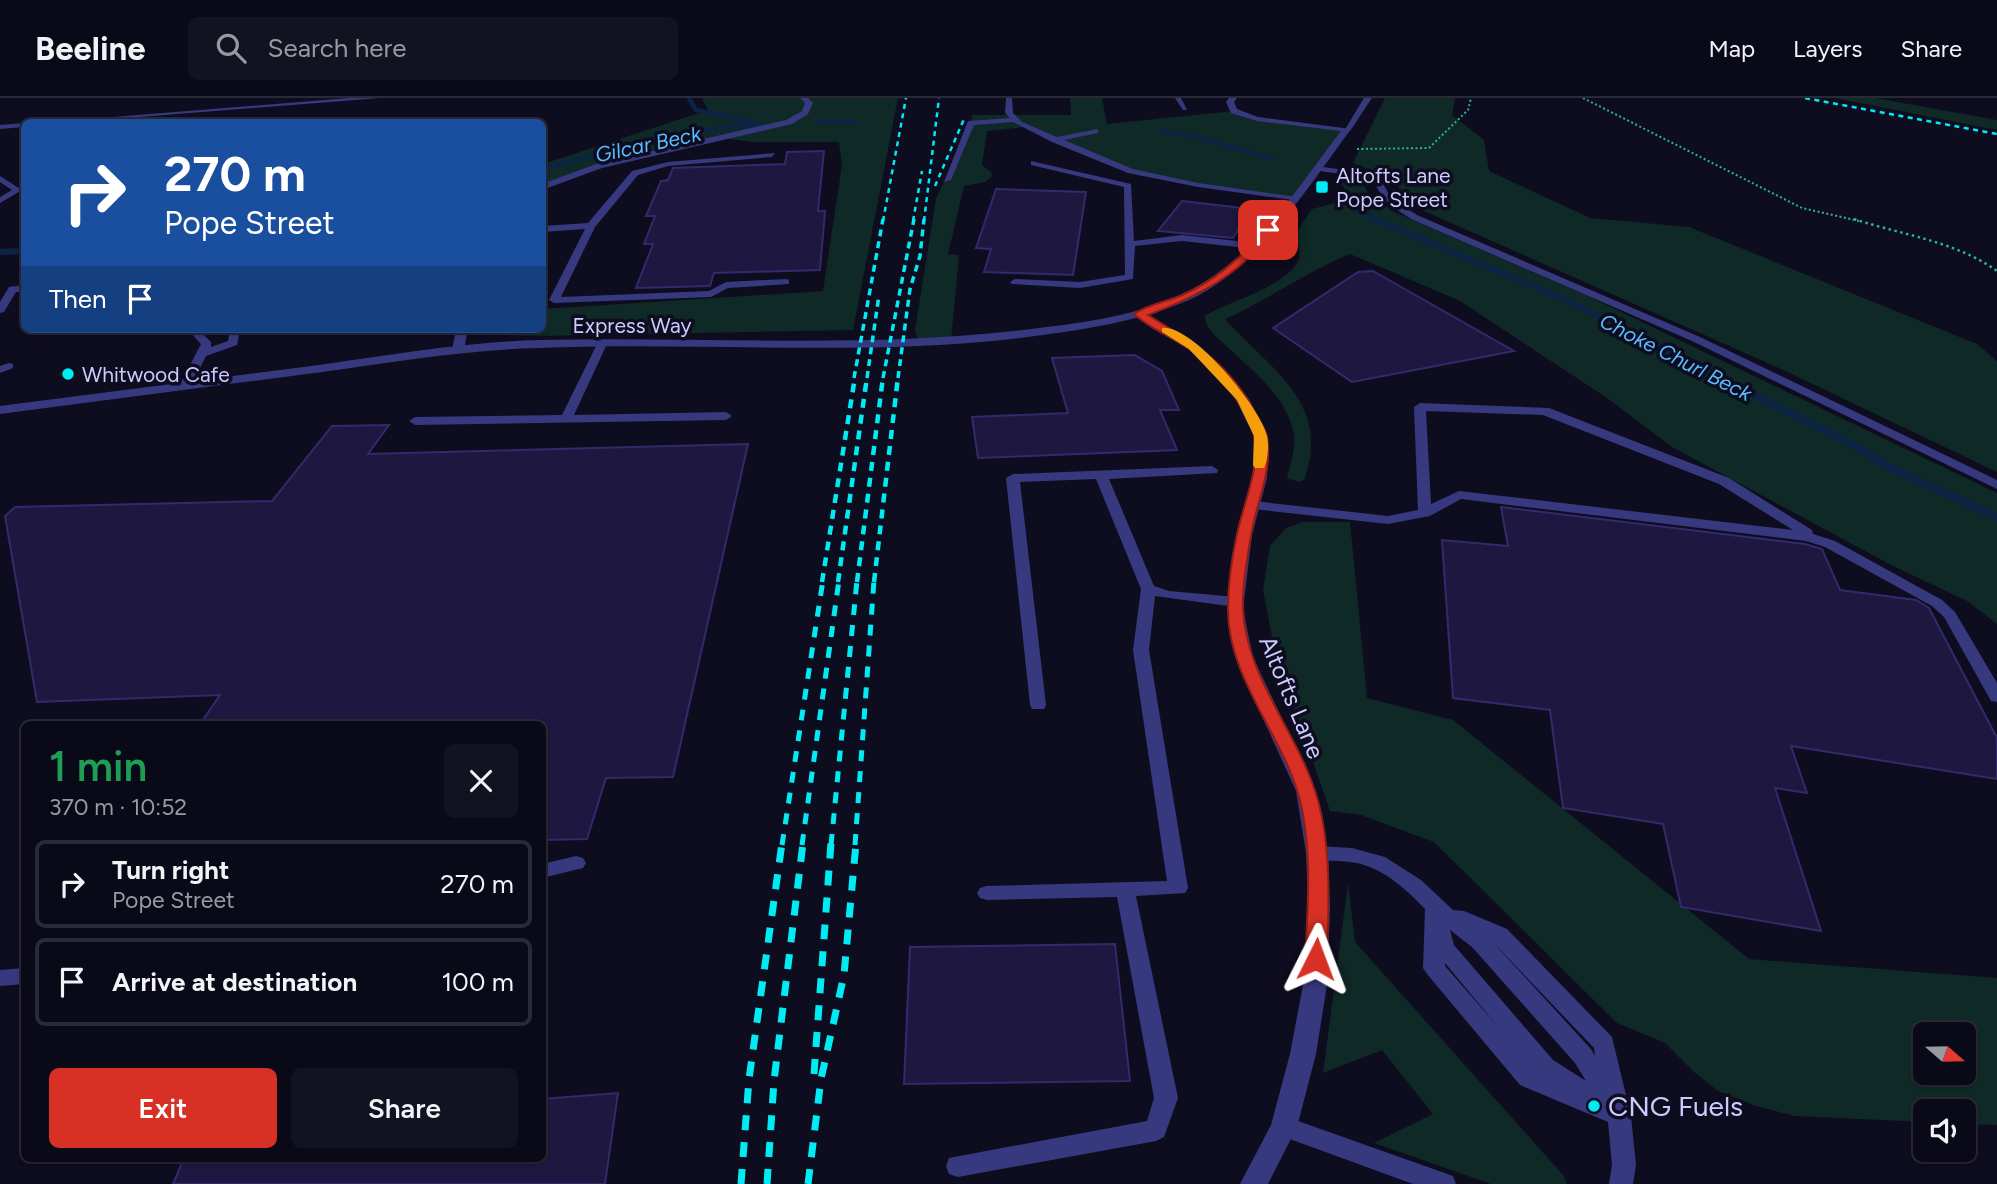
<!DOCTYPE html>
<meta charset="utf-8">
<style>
body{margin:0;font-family:Figtree,sans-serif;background:#131220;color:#f1f3f6;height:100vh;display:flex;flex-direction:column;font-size:26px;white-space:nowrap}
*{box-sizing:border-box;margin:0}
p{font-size:23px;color:#999aa1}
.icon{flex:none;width:38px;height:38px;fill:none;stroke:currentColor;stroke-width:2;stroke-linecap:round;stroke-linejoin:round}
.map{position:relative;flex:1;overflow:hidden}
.side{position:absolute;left:21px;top:623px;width:525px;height:441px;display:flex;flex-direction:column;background:#0a0917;border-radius:10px;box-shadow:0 2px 5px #0004,0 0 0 2px #2a2a36}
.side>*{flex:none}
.top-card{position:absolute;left:21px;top:21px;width:525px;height:214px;border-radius:10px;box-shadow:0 2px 5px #0004,0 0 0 2px #2a2a36;background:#1a4fa0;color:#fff;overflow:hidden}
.needle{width:46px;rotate:110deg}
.buttons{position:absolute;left:1913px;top:924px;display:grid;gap:14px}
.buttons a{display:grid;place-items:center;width:63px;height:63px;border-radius:10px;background:#0a0917;box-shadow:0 2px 5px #0004,0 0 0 2px #2a2a36;font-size:35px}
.pin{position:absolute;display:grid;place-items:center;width:60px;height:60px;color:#fff;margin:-30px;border-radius:14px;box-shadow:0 4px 10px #0006}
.me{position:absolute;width:77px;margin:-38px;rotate:3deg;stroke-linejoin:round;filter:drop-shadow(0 0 5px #0008)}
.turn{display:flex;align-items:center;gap:24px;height:147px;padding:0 28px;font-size:32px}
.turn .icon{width:91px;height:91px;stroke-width:2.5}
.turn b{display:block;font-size:49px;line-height:60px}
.then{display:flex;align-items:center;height:66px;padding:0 28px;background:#0003;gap:14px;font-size:26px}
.round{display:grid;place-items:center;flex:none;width:74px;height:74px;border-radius:10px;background:#131220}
.overview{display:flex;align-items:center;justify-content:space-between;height:119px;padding:0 28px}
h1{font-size:42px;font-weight:600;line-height:52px;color:#1e9e55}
.cta{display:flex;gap:14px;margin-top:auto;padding:14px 28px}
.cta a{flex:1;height:80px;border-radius:10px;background:#d93025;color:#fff;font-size:28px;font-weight:600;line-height:80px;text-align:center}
.cta a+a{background:#131220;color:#f1f3f6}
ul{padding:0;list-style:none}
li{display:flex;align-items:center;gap:21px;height:88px;margin:0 14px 10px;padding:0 14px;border:4px solid #2a2a36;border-radius:10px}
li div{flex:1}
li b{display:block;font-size:26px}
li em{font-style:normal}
header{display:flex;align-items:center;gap:42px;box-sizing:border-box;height:98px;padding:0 35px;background:#0a0917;border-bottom:2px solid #2a2a36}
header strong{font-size:33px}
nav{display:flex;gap:38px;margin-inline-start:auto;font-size:24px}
.search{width:490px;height:63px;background:#131220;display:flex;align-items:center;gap:18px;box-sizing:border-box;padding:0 24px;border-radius:10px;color:#999aa1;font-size:26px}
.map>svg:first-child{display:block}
</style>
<header>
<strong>Beeline</strong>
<div class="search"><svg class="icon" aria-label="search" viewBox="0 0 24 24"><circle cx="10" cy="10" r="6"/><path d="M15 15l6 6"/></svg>Search here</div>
<nav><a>Map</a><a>Layers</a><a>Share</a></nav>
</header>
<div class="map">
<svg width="1997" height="1086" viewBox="0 0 1997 1086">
<rect width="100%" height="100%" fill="#0e0c1f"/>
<g fill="#0f2926" fill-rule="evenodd">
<polygon points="702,0 898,0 853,232 538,238 498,237 483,231 542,231 543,211 823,193 842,67 839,44 752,44 723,40 624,61 543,89 543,66 708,12"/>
<polygon points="1070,0 1102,0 1107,26 1234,13 1257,21 1347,31 1293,99 1198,87 1148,77 1025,29 987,33 982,67 991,74 992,78 985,84 964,88 948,156 959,157 951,243 919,245 915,232 936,101 971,25 972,17 1071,17"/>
<polygon points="1385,0 1455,0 1452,17 1484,42 1489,73 1590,120 1689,129 1977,246 1997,263 1997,374 1779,270 1415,109 1400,92 1395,82 1353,65"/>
<polygon points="1835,0 1875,0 1997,22 1997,32"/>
<path d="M 1341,85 L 1362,85 L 1367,93 L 1392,113 L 1590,199 L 1997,395 L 1997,526 L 1967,503 L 1893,468 L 1672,349 L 1607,300 L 1460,203 L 1350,156 C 1306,174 1268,202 1225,221 C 1257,258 1314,293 1311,349 C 1311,360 1307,371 1305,381 L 1299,384 L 1287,380 C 1290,367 1296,350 1294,337 C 1287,297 1249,270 1222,244 C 1214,237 1205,229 1205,218 C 1227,202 1326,179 1293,139 L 1312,111 L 1352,100 Z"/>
<path d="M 1303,424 L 1350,424 L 1367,600 L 1453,622 L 1749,861 L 1997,880 L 1997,1027 L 1964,1026 L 1964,1013 L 1925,1013 L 1925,1024 L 1795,1018 L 1756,1008 L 1718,993 L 1694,974 L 1665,945 L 1617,925 L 1434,744 L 1361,717 L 1330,713 L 1275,554 L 1263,492 L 1270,448 L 1286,430 ZM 1925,936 L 1964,936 L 1964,975 L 1925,975 Z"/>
<polygon points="1348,785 1355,844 1564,1078 1567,1086 1491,1086 1374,1045 1433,1016 1382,952 1323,975"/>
</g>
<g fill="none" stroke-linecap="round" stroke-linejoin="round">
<g stroke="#0c2443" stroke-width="4.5">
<polyline points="689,0 696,12 753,24"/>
<polyline points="816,24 856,24"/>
<polyline points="1160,33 1195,39 1274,61"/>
<polyline points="542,71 679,35 761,26"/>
<polyline points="1350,108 1378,123"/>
</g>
<g stroke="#0c2443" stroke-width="6">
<polyline points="1374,121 1564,201 1721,280"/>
<polyline points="0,154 24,153"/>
</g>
<polyline stroke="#0c2443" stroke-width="8" points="1718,279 1850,345 1891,370 1997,419"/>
</g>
<g fill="#1e1840" stroke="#332a6c" stroke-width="2">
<polygon points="824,53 818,113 825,113 820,172 714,175 710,188 636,190 653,146 644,146 655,118 646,118 661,83 668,82 673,70 785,66 787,54"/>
<polygon points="996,91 1086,94 1073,177 984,174 991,151 976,150"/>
<polygon points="1182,103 1252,111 1233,140 1158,133"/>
<polygon points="1373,173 1514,253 1352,284 1273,230 1358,174"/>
<polygon points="1135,257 1162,273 1179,312 1160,312 1177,352 978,360 972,319 1068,315 1052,260"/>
<polygon points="389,327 368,356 748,346 673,679 606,680 587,741 542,742 542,626 200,626 220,597 37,604 5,418 15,409 272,403 332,328"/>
<polygon points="1501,409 1805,446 1822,451 1840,492 1916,502 1929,510 1997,640 1997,681 1791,648 1807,695 1775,690 1821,833 1681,809 1663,726 1563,710 1550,612 1453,600 1442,442 1508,448"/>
<polygon points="1115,846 1130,983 904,986 910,849"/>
<polygon points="618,995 605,1086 173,1086 184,1060 542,1060 542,1001"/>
</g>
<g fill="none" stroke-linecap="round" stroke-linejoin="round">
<g stroke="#2db0a0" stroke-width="2" stroke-dasharray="2 2.5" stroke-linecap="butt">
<polyline points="1583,0 1802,110 1859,123"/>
<polyline points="1357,51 1429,50 1468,12 1471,0"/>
</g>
<path stroke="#2db0a0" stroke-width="2.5" stroke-dasharray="2.5 3.5" stroke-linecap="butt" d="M 1854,121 C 1902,137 1955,143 1997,173"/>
<g fill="#37397e" fill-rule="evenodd">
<polygon points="349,0 380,0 77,24 51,24"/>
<polygon points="1006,0 1012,0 1013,15 1022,24 1057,39 1098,31 1098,35 1064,42 1133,71 1198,85 1297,99 1293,102 1198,89 1128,75 1052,44 1013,24 974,27 951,82 944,84 968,23 1010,20 1005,15"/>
<polygon points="1175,0 1181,0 1187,12 1183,12"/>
<polygon points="24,25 24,29 0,31 0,27"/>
<polygon points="775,55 772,59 668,68 638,77 595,129 561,199 709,193 726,184 786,181 789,182 789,186 728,190 711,199 554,205 549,202 585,131 542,134 542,128 588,125 632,73 668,64"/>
<polygon points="1031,63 1131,86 1134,143 1182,137 1256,145 1261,148 1256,151 1182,143 1135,148 1133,181 1080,190 1012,186 1010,184 1015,181 1080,184 1125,177 1124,89 1031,67"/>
<polygon points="1316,68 1367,75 1381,82 1391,100 1417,117 1700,239 1997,382 1997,391 1692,243 1411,121 1385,104 1375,86 1362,79 1313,72"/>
<polygon points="0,78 22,92 0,105 0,99 12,92 0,84"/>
<polygon points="24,187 24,193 16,194 4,214 0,215 0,204 9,189"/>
<polygon points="187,231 198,231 211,244 211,249 228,243 230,231 240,232 237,247 206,258 191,288 185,291 179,288 201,246"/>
<polygon points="602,243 607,246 574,317 726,314 732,318 726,322 415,327 409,323 415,319 562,317 597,246"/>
<polygon points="9,265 13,266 13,270 0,275 0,268"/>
<path d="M 1420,305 L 1549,310 L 1729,380 L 1812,432 L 1813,436 L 1835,443 L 1942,502 L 1955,514 L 1997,585 L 1997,604 L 1991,603 L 1944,519 L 1932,508 L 1825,449 L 1806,443 L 1461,401 L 1430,418 L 1388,426 L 1253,411 L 1246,407 L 1253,403 L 1388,418 L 1418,412 L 1414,309 ZM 1426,313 L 1543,317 L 1719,386 L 1793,432 L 1459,393 L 1431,406 Z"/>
<polygon points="1212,368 1218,372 1217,375 1109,381 1154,488 1169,493 1236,499 1244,504 1236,509 1155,498 1149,552 1188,790 1185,795 1136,798 1178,1000 1164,1039 1156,1043 958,1079 949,1076 946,1068 949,1060 1147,1023 1154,1000 1117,799 987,802 980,800 977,795 980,790 987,788 1167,783 1133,552 1141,491 1096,381 1020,384 1046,607 1044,611 1032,611 1030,607 1006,380 1013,376"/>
<path d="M 1317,748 L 1352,750 L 1385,759 L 1421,782 L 1453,812 L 1464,813 L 1507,831 L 1612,939 L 1631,1018 L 1636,1067 L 1633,1086 L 1609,1086 L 1612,1067 L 1608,1024 L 1520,987 L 1427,876 L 1423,870 L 1425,811 C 1405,790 1380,767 1350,764 C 1336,762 1323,764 1310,760 L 1307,755 L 1310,750 ZM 1450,832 L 1472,849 L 1575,965 L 1586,983 L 1553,962 L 1454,847 ZM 1490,841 L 1594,950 L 1595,958 L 1591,951 ZM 1445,865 L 1499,930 L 1445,868 Z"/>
<polygon points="576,758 583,760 586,765 583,770 542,780 542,766"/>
<polygon points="24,870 24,886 0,888 0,872"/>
<polygon points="1284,1018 1453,1078 1456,1086 1413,1086 1276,1036 1272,1029 1276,1022"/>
</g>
<g fill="#37397e" fill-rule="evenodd">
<polygon points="800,0 808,0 813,5 808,16 792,26 602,70 542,92 542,86 596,66 786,22 802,13 805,5"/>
<polygon points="1364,0 1372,0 1350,33 1344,33"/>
<polygon points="1135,214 1143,214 1197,246 1224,270 1249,301 1268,338 1267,380 1252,437 1243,511 1253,559 1316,693 1328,755 1330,810 1327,887 1316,956 1297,1029 1268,1086 1240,1086 1271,1027 1290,956 1303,887 1308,810 1306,755 1296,693 1235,559 1227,511 1236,437 1253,380 1254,338 1236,302 1216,276 1189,252 1135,218"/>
<polygon points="456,231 468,231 464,252 458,256 452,252"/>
</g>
<path fill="#37397e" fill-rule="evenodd" d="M 1229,0 L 1237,0 L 1234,4 L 1237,11 L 1258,19 L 1351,31 C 1308,89 1256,172 1189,202 C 1140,223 1088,231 1035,238 C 870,260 703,243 537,250 C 465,252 394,264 322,274 C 215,288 107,302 0,316 L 0,308 C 109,294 217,280 326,266 C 397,256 468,244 539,242 C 706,238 873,252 1039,230 C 1089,224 1138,217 1184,195 C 1253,163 1296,91 1341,33 L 1257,23 L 1231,15 L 1226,4 Z"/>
<g stroke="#00ecf5" stroke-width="2.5" stroke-dasharray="5 4.5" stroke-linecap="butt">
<polyline points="1805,0 1997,36"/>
<polyline points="935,88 964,21"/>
<polyline points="883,123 906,0"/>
<polyline points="913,123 922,73"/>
<polyline points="924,123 939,0"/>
</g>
<g stroke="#00ecf5" stroke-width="3.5" stroke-dasharray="7 5" stroke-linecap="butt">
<polyline points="854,280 883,121"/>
<polyline points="867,280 879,197"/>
<polyline points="883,280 914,121"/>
<polyline points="898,280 910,191 920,158 924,121"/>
</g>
<g stroke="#00ecf5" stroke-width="4.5" stroke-dasharray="9 7" stroke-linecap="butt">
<polyline points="822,484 855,279"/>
<polyline points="838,484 867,279"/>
<polyline points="857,484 883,279"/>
<polyline points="874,484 898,279"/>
</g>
<g stroke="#00ecf5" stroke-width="5" stroke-dasharray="11 10" stroke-linecap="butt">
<polyline points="782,747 823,482"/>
<polyline points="802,747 839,482"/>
<polyline points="831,747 857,482"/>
<polyline points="855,747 874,482"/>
</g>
<g stroke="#00ecf5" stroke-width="7" stroke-dasharray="15 12" stroke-linecap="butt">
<polyline points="814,976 831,745"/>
<polyline points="741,1086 749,981 782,745"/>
<polyline points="767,1086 774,983 803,745"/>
<polyline points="808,1086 821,981 844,877 856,745"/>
</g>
</g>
<path fill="#d93025" stroke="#8d1f18" stroke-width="2" d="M 1265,130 L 1273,132 C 1241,177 1198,198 1148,217 C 1191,243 1232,268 1255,315 C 1259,322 1266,331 1267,339 C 1273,373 1256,405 1251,438 C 1247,460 1242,488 1243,511 C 1246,578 1295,631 1315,693 C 1332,743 1329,809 1327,861 L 1323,867 L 1316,869 L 1309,867 L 1305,861 C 1308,809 1313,742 1297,692 C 1278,632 1227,576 1228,510 C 1228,487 1232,459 1237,436 C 1243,407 1261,368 1254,338 C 1247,308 1212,267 1188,250 C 1171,239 1149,230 1134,216 C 1146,207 1165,204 1180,198 C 1213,184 1243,159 1265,130 Z"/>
<path fill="#f59e0b" d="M 1162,230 C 1192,226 1261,310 1267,338 C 1269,347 1268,362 1264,370 L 1255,370 L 1253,367 L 1254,338 L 1237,302 L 1189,251 L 1162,234 Z"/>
<g fill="#00ecf5" stroke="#0e0c1f" stroke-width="2.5">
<rect x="1315" y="82" width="14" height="14" rx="3.5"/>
<circle cx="68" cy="276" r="7"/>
<circle cx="1594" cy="1008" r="7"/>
</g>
<g text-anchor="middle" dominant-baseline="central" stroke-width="7" stroke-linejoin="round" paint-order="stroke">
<g font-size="21" font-style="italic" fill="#58bcff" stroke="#0e0c1f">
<text transform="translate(648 46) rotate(-12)">Gilcar Beck</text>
<text transform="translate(1676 259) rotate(27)">Choke Churl Beck</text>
</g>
<g font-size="21" fill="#cdcaff" stroke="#0e0c1f" text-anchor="start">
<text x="1336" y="77">Altofts Lane<tspan x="1336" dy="24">Pope Street</tspan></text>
<text x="82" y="276">Whitwood Cafe</text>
</g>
<g font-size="21" fill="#cdcaff" stroke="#0e0c1f">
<text x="632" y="227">Express Way</text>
</g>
<g font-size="24" fill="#cdcaff" stroke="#0e0c1f">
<text transform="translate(1292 599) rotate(67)">Altofts Lane</text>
</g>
<g font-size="28" fill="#cdcaff" stroke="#0e0c1f" text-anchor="start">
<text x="1608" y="1008">CNG Fuels</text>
</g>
</g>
</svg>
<div class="buttons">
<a><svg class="needle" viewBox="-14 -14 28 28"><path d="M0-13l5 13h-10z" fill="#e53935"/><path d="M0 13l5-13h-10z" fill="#999aa1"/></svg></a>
<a><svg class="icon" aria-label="sound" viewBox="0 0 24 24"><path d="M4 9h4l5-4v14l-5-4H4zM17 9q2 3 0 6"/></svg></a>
</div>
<div class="pin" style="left:1268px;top:132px;background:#d93025"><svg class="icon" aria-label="arrive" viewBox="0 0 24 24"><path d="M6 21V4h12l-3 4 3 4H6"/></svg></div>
<svg class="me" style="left:1316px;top:861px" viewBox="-20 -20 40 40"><path d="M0-17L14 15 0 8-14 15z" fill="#d93025" stroke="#fff" stroke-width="4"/></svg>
<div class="top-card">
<div class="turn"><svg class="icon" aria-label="right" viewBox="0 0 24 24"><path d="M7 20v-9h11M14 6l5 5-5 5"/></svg><div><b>270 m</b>Pope Street</div></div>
<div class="then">Then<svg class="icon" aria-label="arrive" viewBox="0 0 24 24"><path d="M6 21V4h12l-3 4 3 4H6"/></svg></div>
</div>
<section class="side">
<div class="overview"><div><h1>1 min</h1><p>370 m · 10:52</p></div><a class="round"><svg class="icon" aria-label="close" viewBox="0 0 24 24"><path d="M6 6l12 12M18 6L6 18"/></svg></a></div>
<ul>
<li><svg class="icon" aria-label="right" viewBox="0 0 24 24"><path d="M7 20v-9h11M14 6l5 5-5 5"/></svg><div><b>Turn right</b><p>Pope Street</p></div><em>270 m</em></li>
<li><svg class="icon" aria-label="arrive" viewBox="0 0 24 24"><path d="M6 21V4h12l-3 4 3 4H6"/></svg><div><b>Arrive at destination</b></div><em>100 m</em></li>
</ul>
<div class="cta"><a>Exit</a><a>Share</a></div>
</section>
</div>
